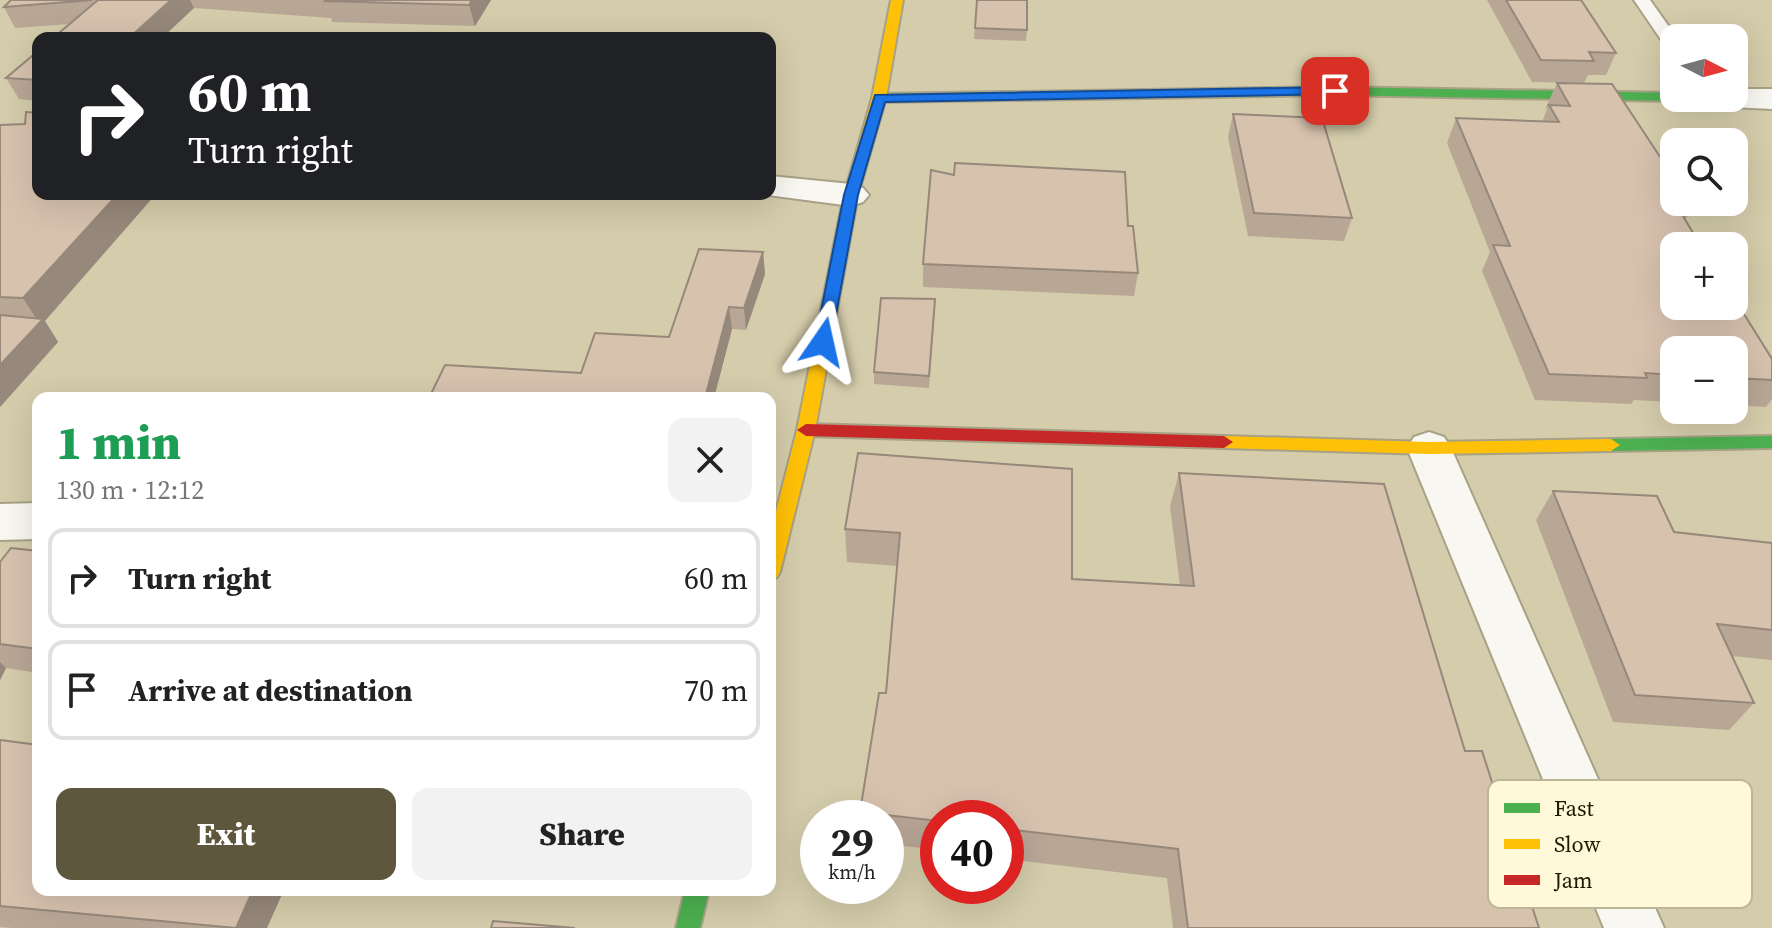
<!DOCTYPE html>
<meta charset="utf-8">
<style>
body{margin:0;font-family:"Source Serif 4",serif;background:#f2f2f2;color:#222;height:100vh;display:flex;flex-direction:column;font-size:30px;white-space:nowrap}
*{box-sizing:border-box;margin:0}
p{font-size:26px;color:#767676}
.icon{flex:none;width:44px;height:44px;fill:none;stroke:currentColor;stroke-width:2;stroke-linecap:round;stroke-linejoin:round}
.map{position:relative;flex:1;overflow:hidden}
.drawer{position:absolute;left:32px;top:392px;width:744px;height:504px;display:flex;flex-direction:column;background:#fff;border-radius:16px;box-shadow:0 8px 32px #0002}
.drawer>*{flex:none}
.guide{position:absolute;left:32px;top:32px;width:744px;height:168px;border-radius:16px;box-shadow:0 8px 32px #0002;background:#202124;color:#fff;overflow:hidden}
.needle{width:52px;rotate:96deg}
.tools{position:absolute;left:1660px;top:24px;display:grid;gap:16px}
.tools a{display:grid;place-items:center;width:88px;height:88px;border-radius:16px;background:#fff;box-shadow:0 8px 32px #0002;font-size:40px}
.speed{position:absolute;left:800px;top:800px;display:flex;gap:16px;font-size:40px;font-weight:700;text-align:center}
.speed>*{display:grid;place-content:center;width:104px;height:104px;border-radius:50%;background:#fff;box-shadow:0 8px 32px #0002;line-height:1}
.speed small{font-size:20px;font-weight:400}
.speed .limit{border:12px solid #d22;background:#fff;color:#111}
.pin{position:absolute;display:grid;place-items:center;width:68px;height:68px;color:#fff;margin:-34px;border-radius:16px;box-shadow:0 4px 12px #0006}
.me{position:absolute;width:88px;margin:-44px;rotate:11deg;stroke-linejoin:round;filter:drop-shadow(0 0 6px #0008)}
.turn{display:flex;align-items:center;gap:28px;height:168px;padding:0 24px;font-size:36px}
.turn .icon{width:104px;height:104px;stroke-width:2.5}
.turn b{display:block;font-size:56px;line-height:68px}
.round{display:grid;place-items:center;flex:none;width:84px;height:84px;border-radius:16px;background:#f2f2f2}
.head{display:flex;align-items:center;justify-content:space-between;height:136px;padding:0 24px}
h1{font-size:48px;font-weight:800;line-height:60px;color:#1e9e55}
.action{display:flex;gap:16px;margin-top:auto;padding:16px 24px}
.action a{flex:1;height:92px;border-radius:16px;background:#5e573d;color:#fff;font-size:32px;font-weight:800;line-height:92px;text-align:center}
.action a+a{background:#f2f2f2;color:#222}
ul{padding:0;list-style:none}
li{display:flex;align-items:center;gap:24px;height:100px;margin:0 16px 12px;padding:0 8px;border:4px solid #e0e0e0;border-radius:16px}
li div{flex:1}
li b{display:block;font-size:30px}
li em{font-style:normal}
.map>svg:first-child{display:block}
</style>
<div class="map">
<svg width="1772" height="928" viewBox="0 0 1772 928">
<rect width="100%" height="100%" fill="#d4ccaa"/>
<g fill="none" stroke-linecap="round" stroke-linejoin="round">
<g stroke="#a7a186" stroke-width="4">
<polygon id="lane" points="1634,0 1650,0 1677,38 1674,38 1674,51 1668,50"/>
</g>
<g stroke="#a7a186" stroke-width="4">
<g id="street">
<polygon points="1734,89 1772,89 1772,109 1692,105 1687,98 1734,98"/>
<polygon points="770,176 851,184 863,188 869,195 863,202 851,206 760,194 770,194"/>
<polygon points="1429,432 1444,437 1451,448 1664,928 1604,928 1407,448 1414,437"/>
<polygon points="38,503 38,539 0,540 0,504"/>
</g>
</g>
<g stroke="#a7a186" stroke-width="4">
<g id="fast">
<polygon points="1335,87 1674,93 1674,98 1680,98 1674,101 1335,95 879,102 872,98 879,94"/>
<polygon points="1772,436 1772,448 1611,451 1602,445 1611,439"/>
<polygon points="685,890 709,890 700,928 676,928"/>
</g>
</g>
<g stroke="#a7a186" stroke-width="4">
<g id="slow">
<polygon points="891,0 903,0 886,98 858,195 815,430 780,572 777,577 770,580 770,535 797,430 844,195 872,98"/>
<polygon points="1224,436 1429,442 1611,439 1620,445 1611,451 1429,454 1224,448 1215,442"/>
</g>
</g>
<g stroke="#a7a186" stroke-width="4">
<polygon id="jam" points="806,424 1224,436 1233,442 1224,448 806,436 797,430"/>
</g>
<use href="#lane" fill="#f9f7f2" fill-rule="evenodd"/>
<use href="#street" fill="#f9f7f2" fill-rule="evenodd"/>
<use href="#fast" fill="#4caf50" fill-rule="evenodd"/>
<use href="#slow" fill="#ffc107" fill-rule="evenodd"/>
<use href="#jam" fill="#c62828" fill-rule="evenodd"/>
</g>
<g fill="#b9a796">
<polygon points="11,0 491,0 475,26 332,22 331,18 194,8 70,24 15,28 4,7"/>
<polygon points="977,0 1027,30 1026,41 974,39"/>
<polygon points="1487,0 1581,0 1616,53 1606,75 1588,75 1584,83 1532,82"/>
<polygon points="38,51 38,101 19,99 6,78"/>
<polygon points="1557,83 1693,207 1685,220 1772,359 1772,399 1766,407 1734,405 1734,350 1674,350 1674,402 1634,400 1631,404 1535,400 1482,271 1490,252 1447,143 1456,118 1542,122 1547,109 1546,107"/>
<polygon points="1233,114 1352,218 1344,241 1248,236 1228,137"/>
<polygon points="0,125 45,321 58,342 0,407"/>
<polygon points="1128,226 1138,273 1134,296 923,287 923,264"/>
<polygon points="763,252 765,274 746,330 732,329 714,398 429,398 581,373 669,337"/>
<polygon points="935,311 929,388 874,384 874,372"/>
<polygon points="858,453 1072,579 1180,586 1170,506 1179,473 1465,751 1539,928 1173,928 1167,878 1006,859 1006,818 938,818 938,850 886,844 886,818 860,818 860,812 886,693 897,566 847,562 845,529"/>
<polygon points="1553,491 1674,532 1772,543 1772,660 1732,656 1754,703 1729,730 1613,722 1536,520"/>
<polygon points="38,551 38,673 6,668 0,680 0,562"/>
<polygon points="0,906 267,928 13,928 0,927"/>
</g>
<g fill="#96887a">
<polygon points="171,0 190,0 194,8 162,38 129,38"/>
<polygon points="472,0 491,0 475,26 469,5"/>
<polygon points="118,194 156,194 45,321 58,342 0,407 0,365 39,323 23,298"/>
<polygon points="763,252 765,274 746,330 744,308"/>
<polygon points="729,307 732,329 714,398 705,398"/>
<polygon points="0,662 6,668 0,680"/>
<polygon points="253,890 284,890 267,928 236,928"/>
</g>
<g fill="#d7c2ae" stroke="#96887a" stroke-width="2">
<polygon points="11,0 92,0 4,7"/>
<polygon points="98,0 171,0 129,38 53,38"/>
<polygon points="326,0 472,0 469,5 325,1"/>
<polygon points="977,0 1027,0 1027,30 975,28"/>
<polygon points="1506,0 1581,0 1616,53 1589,52 1594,61 1541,60"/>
<polygon points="38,51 38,80 6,78"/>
<polygon points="1557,83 1612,84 1674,178 1674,202 1690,202 1693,207 1677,206 1701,246 1674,246 1674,306 1734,306 1734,298 1772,359 1772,380 1734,378 1734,350 1674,350 1674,375 1645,373 1647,378 1549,374 1493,245 1510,246 1456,118 1559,122 1549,105 1570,106"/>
<polygon points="26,112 38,113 38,194 118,194 23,298 0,297 0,125 25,124"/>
<polygon points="1233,114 1322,118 1352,218 1254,213"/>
<polygon points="955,163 1125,172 1128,226 1133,226 1138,273 923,264 931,170 954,175"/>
<polygon points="699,249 763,252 744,308 729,307 705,398 429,398 445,365 581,373 595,333 669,337"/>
<polygon points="881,298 935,299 929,376 874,372"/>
<polygon points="0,315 43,319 0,365"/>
<polygon points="858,453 1072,469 1072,579 1194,586 1179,473 1384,484 1465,751 1482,751 1539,928 1188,928 1178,849 1006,829 1006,818 938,818 938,821 860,812 879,693 886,693 900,533 845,529"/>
<polygon points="1553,491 1657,496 1674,532 1772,543 1772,630 1717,624 1754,703 1635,695"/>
<polygon points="11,548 38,551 38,649 0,644 0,562"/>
<polygon points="0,740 38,745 38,890 253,890 236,928 0,906"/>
<polygon points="493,921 575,928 491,928"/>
</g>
<polygon fill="#1a73e8" stroke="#114b97" stroke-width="2" points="1335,87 1342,91 1340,94 885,102 858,195 831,342 823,347 815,342 844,195 875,95"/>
<rect x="1488" y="780" width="264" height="128" rx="12" fill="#fff8d9" stroke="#bcb598" stroke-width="2"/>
<rect x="1504" y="803" width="36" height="10" fill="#4caf50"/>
<rect x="1504" y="839" width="36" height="10" fill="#ffc107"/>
<rect x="1504" y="875" width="36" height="10" fill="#c62828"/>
<g font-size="22" fill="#1e1802">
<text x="1554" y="816">Fast</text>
<text x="1554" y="852">Slow</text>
<text x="1554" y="888">Jam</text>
</g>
</svg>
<div class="tools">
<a><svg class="needle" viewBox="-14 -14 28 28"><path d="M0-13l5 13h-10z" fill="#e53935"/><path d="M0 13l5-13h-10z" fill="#767676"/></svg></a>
<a><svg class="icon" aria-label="search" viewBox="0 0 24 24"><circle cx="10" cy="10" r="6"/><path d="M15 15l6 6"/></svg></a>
<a>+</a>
<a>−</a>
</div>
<div class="speed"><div>29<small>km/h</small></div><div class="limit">40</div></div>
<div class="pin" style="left:1335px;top:91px;background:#d93025"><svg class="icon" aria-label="arrive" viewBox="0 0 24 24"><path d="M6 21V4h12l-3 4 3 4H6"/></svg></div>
<svg class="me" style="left:823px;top:342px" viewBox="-20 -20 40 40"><path d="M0-17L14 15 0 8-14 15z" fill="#1a73e8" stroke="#fff" stroke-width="4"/></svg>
<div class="guide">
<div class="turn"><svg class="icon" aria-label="right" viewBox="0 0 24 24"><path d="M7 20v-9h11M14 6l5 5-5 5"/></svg><div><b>60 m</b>Turn right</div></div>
</div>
<section class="drawer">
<div class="head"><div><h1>1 min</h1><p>130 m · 12:12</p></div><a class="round"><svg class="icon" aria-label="close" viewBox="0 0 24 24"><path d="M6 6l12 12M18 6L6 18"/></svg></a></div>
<ul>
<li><svg class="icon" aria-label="right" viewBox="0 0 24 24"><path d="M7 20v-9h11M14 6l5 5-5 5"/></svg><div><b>Turn right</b></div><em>60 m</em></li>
<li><svg class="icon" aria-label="arrive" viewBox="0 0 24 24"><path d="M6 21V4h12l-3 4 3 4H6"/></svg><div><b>Arrive at destination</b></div><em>70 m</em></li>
</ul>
<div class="action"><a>Exit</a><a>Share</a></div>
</section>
</div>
